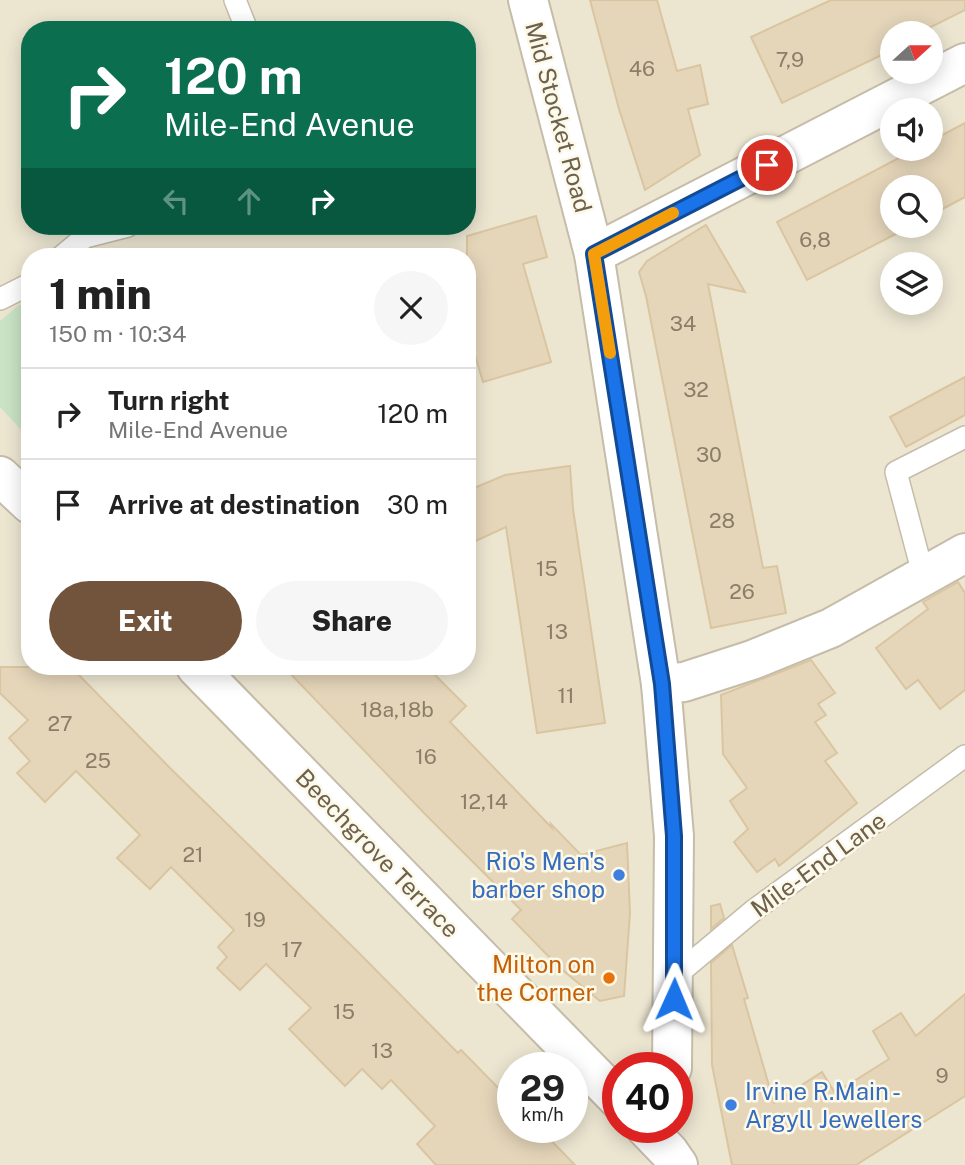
<!DOCTYPE html>
<meta charset="utf-8">
<style>
body{margin:0;font-family:"Public Sans",sans-serif;background:#f6f6f6;color:#222;height:100vh;display:flex;flex-direction:column;font-size:26px;white-space:nowrap}
*{box-sizing:border-box;margin:0}
p{font-size:23px;color:#767676}
.icon{flex:none;width:38px;height:38px;fill:none;stroke:currentColor;stroke-width:2;stroke-linecap:round;stroke-linejoin:round}
.map{position:relative;flex:1;overflow:hidden}
.drawer{position:absolute;left:21px;top:248px;width:455px;height:427px;display:flex;flex-direction:column;background:#fff;border-radius:28px;box-shadow:0 4px 18px #0003}
.drawer>*{flex:none}
.hud{position:absolute;left:21px;top:21px;width:455px;height:214px;border-radius:28px;box-shadow:0 4px 18px #0003;background:#0b6e4f;color:#fff;overflow:hidden}
.needle{width:46px;rotate:69deg}
.fabs{position:absolute;left:880px;top:21px;display:grid;gap:14px}
.fabs a{display:grid;place-items:center;width:63px;height:63px;border-radius:50%;background:#fff;box-shadow:0 4px 18px #0003;font-size:35px}
.speed{position:absolute;left:497px;top:1052px;display:flex;gap:14px;font-size:35px;font-weight:700;text-align:center}
.speed>*{display:grid;place-content:center;width:91px;height:91px;border-radius:50%;background:#fff;box-shadow:0 4px 18px #0003;line-height:1}
.speed small{font-size:18px;font-weight:400}
.speed .limit{border:10px solid #d22;background:#fff;color:#111}
.pin{position:absolute;display:grid;place-items:center;width:60px;height:60px;color:#fff;margin:-30px;border:4px solid #fff;border-radius:50%;box-shadow:0 2px 7px #0007}
.me{position:absolute;width:77px;margin:-38px;rotate:1deg;stroke-linejoin:round;filter:drop-shadow(0 0 5px #0008)}
.turn{display:flex;align-items:center;gap:24px;height:147px;padding:0 28px;font-size:32px}
.turn .icon{width:91px;height:91px;stroke-width:2.5}
.turn b{display:block;font-size:49px;line-height:60px}
.lanes{display:flex;align-items:center;height:66px;padding:0 28px;background:#0003;justify-content:center;gap:35px;direction:ltr}
.lanes .off{opacity:.35}
.round{display:grid;place-items:center;flex:none;width:74px;height:74px;border-radius:37px;background:#f6f6f6}
.headline{display:flex;align-items:center;justify-content:space-between;height:119px;padding:0 28px}
h1{font-size:42px;font-weight:800;line-height:52px}
.primary-button{display:flex;gap:14px;margin-top:auto;padding:14px 28px}
.primary-button a{flex:1;height:80px;border-radius:42px;background:#71543b;color:#fff;font-size:28px;font-weight:800;line-height:80px;text-align:center}
.primary-button a+a{background:#f6f6f6;color:#222}
ul{padding:0;list-style:none}
li{display:flex;align-items:center;gap:21px;height:91px;padding:0 28px;border-top:2px solid #e0e0e0}
li div{flex:1}
li b{display:block;font-size:26px}
li em{font-style:normal}
.map>svg:first-child{display:block}
</style>
<div class="map">
<svg width="965" height="1165" viewBox="0 0 965 1165">
<rect width="100%" height="100%" fill="#f8f5e3"/>
<path fill="#ece6d1" fill-rule="evenodd" d="M 0,0 L 965,0 L 965,1165 L 0,1165 ZM 30,30 L 467,30 L 467,226 L 30,226 ZM 892,33 L 931,33 L 931,72 L 892,72 ZM 892,110 L 931,110 L 931,149 L 892,149 ZM 892,187 L 931,187 L 931,226 L 892,226 ZM 30,257 L 467,257 L 467,667 L 30,667 ZM 892,264 L 931,264 L 931,303 L 892,303 ZM 513,1068 L 572,1068 L 572,1127 L 513,1127 ZM 618,1068 L 677,1068 L 677,1127 L 618,1127 Z"/>
<polygon fill="#c9e3c4" points="30,300 30,439 0,407 0,321 18,306"/>
<g fill="#e5d6ba" stroke="#dac5a1" stroke-width="2">
<polygon points="590,0 657,0 677,71 700,65 708,104 688,109 700,155 645,190 619,109"/>
<polygon points="831,0 965,0 965,10 919,33 892,33 892,50 782,103 751,37"/>
<polygon points="965,123 965,197 931,215 931,187 892,187 892,226 911,226 807,280 777,222 916,149 931,149 931,141"/>
<polygon points="536,216 547,257 523,264 551,362 483,382 467,328 467,236"/>
<polygon points="706,225 745,292 708,284 763,568 777,566 786,613 711,628 646,296 639,272 647,261"/>
<polygon points="965,377 965,415 906,447 890,417"/>
<polygon points="570,466 573,509 605,723 537,733 506,527 467,545 467,491 505,475"/>
<polygon points="958,582 965,593 965,690 940,709 918,680 906,689 876,648 928,609 923,602"/>
<polygon points="811,660 835,693 818,704 826,715 815,722 837,753 825,761 857,803 779,866 775,859 757,872 734,842 748,829 730,801 747,788 723,754 721,695"/>
<polygon points="0,667 71,667 173,771 356,950 458,1053 461,1050 513,1103 513,1127 538,1127 575,1165 436,1165 417,1144 435,1126 391,1080 382,1089 362,1069 345,1086 289,1029 311,1008 266,964 240,990 217,968 227,957 218,947 234,930 171,867 150,889 117,858 140,835 76,771 45,802 17,773 30,761 9,738 28,720 0,693"/>
<polygon points="284,667 427,667 466,706 450,722 552,828 551,824 581,855 627,843 630,913 624,996 600,1001 560,968 512,919 521,910 424,813"/>
<polygon points="720,904 724,918 711,929 711,906"/>
<polygon points="732,945 748,998 744,999 774,1103 822,1072 835,1093 889,1059 873,1031 901,1013 916,1036 965,994 965,1096 856,1165 732,1165 712,1065 711,963"/>
</g>
<g fill="none" stroke-linecap="round" stroke-linejoin="round">
<g stroke="#c5bca9" stroke-width="24">
<g id="service">
<polyline points="235,0 247,30"/>
<polyline points="61,257 85,237 128,226"/>
<polyline points="0,299 30,284"/>
<polyline points="923,574 896,472 965,437"/>
<polyline points="674,977 753,911 965,756"/>
</g>
</g>
<g stroke="#c5bca9" stroke-width="42">
<g id="minor">
<polyline points="594,254 965,63"/>
<polyline points="661,684 684,682 752,660 831,628 965,553"/>
</g>
</g>
<g stroke="#c5bca9" stroke-width="42">
<g id="tertiary">
<polyline points="528,0 594,254 661,684 674,836 672,1068"/>
<polyline points="0,476 30,504"/>
<polyline points="196,667 618,1099"/>
<polyline points="645,1127 669,1152 678,1165"/>
</g>
</g>
<use href="#service" stroke="#fff" stroke-width="21"/>
<use href="#minor" stroke="#fff" stroke-width="38"/>
<use href="#tertiary" stroke="#fff" stroke-width="38"/>
</g>
<g fill="none" stroke-linecap="round" stroke-linejoin="round">
<g stroke="#114b97" stroke-width="18">
<polyline id="route" points="674,999 674,836 662,684 594,254 767,165"/>
</g>
<use href="#route" stroke="#1a73e8" stroke-width="12"/>
<polyline stroke="#f59e0b" stroke-width="12" points="610,353 594,254 673,213"/>
</g>
<g fill="#3f7fe0" stroke="#fcf9e9" stroke-width="2.5">
<circle cx="619" cy="875" r="7"/>
<circle cx="731" cy="1105" r="7"/>
</g>
<circle fill="#e8710a" stroke="#fcf9e9" stroke-width="2.5" cx="609" cy="978" r="7"/>
<g text-anchor="middle" dominant-baseline="central" stroke-width="5" stroke-linejoin="round" paint-order="stroke">
<g font-size="21" fill="#8b7e68">
<text x="790" y="59">7,9</text>
<text x="642" y="68">46</text>
<text x="815" y="239">6,8</text>
<text x="683" y="323">34</text>
<text x="696" y="389">32</text>
<text x="709" y="454">30</text>
<text x="722" y="520">28</text>
<text x="547" y="568">15</text>
<text x="742" y="591">26</text>
<text x="557" y="631">13</text>
<text x="566" y="695">11</text>
<text x="397" y="709">18a,18b</text>
<text x="60" y="723">27</text>
<text x="426" y="756">16</text>
<text x="98" y="760">25</text>
<text x="484" y="801">12,14</text>
<text x="193" y="854">21</text>
<text x="255" y="919">19</text>
<text x="292" y="949">17</text>
<text x="344" y="1011">15</text>
<text x="382" y="1050">13</text>
<text x="942" y="1075">9</text>
</g>
<g font-size="24" fill="#6d604d" stroke="#fcf9e9">
<text transform="translate(559 117) rotate(75)">Mid Stocket Road</text>
<text transform="translate(378 853) rotate(46)">Beechgrove Terrace</text>
<text transform="translate(818 864) rotate(-36)">Mile-End Lane</text>
</g>
<g font-size="24" fill="#366cbe" stroke="#fcf9e9" text-anchor="end">
<text x="605" y="861">Rio's Men's<tspan x="605" dy="28">barber shop</tspan></text>
<text x="745" y="1091" text-anchor="start">Irvine R.Main -<tspan x="745" dy="28">Argyll Jewellers</tspan></text>
</g>
<g font-size="24" fill="#c56008" stroke="#fcf9e9" text-anchor="end">
<text x="595" y="964">Milton on<tspan x="595" dy="28">the Corner</tspan></text>
</g>
</g>
</svg>
<div class="fabs">
<a><svg class="needle" viewBox="-14 -14 28 28"><path d="M0-13l5 13h-10z" fill="#e53935"/><path d="M0 13l5-13h-10z" fill="#767676"/></svg></a>
<a><svg class="icon" aria-label="sound" viewBox="0 0 24 24"><path d="M4 9h4l5-4v14l-5-4H4zM17 9q2 3 0 6"/></svg></a>
<a><svg class="icon" aria-label="search" viewBox="0 0 24 24"><circle cx="10" cy="10" r="6"/><path d="M15 15l6 6"/></svg></a>
<a><svg class="icon" aria-label="layers" viewBox="0 0 24 24"><path d="M12 4l9 5-9 5-9-5zM3 14l9 5 9-5"/></svg></a>
</div>
<div class="speed"><div>29<small>km/h</small></div><div class="limit">40</div></div>
<div class="pin" style="left:767px;top:165px;background:#d93025"><svg class="icon" aria-label="arrive" viewBox="0 0 24 24"><path d="M6 21V4h12l-3 4 3 4H6"/></svg></div>
<svg class="me" style="left:674px;top:999px" viewBox="-20 -20 40 40"><path d="M0-17L14 15 0 8-14 15z" fill="#1a73e8" stroke="#fff" stroke-width="4"/></svg>
<div class="hud">
<div class="turn"><svg class="icon" aria-label="right" viewBox="0 0 24 24"><path d="M7 20v-9h11M14 6l5 5-5 5"/></svg><div><b>120 m</b>Mile-End Avenue</div></div>
<div class="lanes"><svg class="icon off" aria-label="left" viewBox="0 0 24 24"><path d="M17 20v-9H6M10 6l-5 5 5 5"/></svg><svg class="icon off" aria-label="ahead" viewBox="0 0 24 24"><path d="M12 20V5M6 11l6-6 6 6"/></svg><svg class="icon" aria-label="right" viewBox="0 0 24 24"><path d="M7 20v-9h11M14 6l5 5-5 5"/></svg></div>
</div>
<section class="drawer">
<div class="headline"><div><h1>1 min</h1><p>150 m · 10:34</p></div><a class="round"><svg class="icon" aria-label="close" viewBox="0 0 24 24"><path d="M6 6l12 12M18 6L6 18"/></svg></a></div>
<ul>
<li><svg class="icon" aria-label="right" viewBox="0 0 24 24"><path d="M7 20v-9h11M14 6l5 5-5 5"/></svg><div><b>Turn right</b><p>Mile-End Avenue</p></div><em>120 m</em></li>
<li><svg class="icon" aria-label="arrive" viewBox="0 0 24 24"><path d="M6 21V4h12l-3 4 3 4H6"/></svg><div><b>Arrive at destination</b></div><em>30 m</em></li>
</ul>
<div class="primary-button"><a>Exit</a><a>Share</a></div>
</section>
</div>
